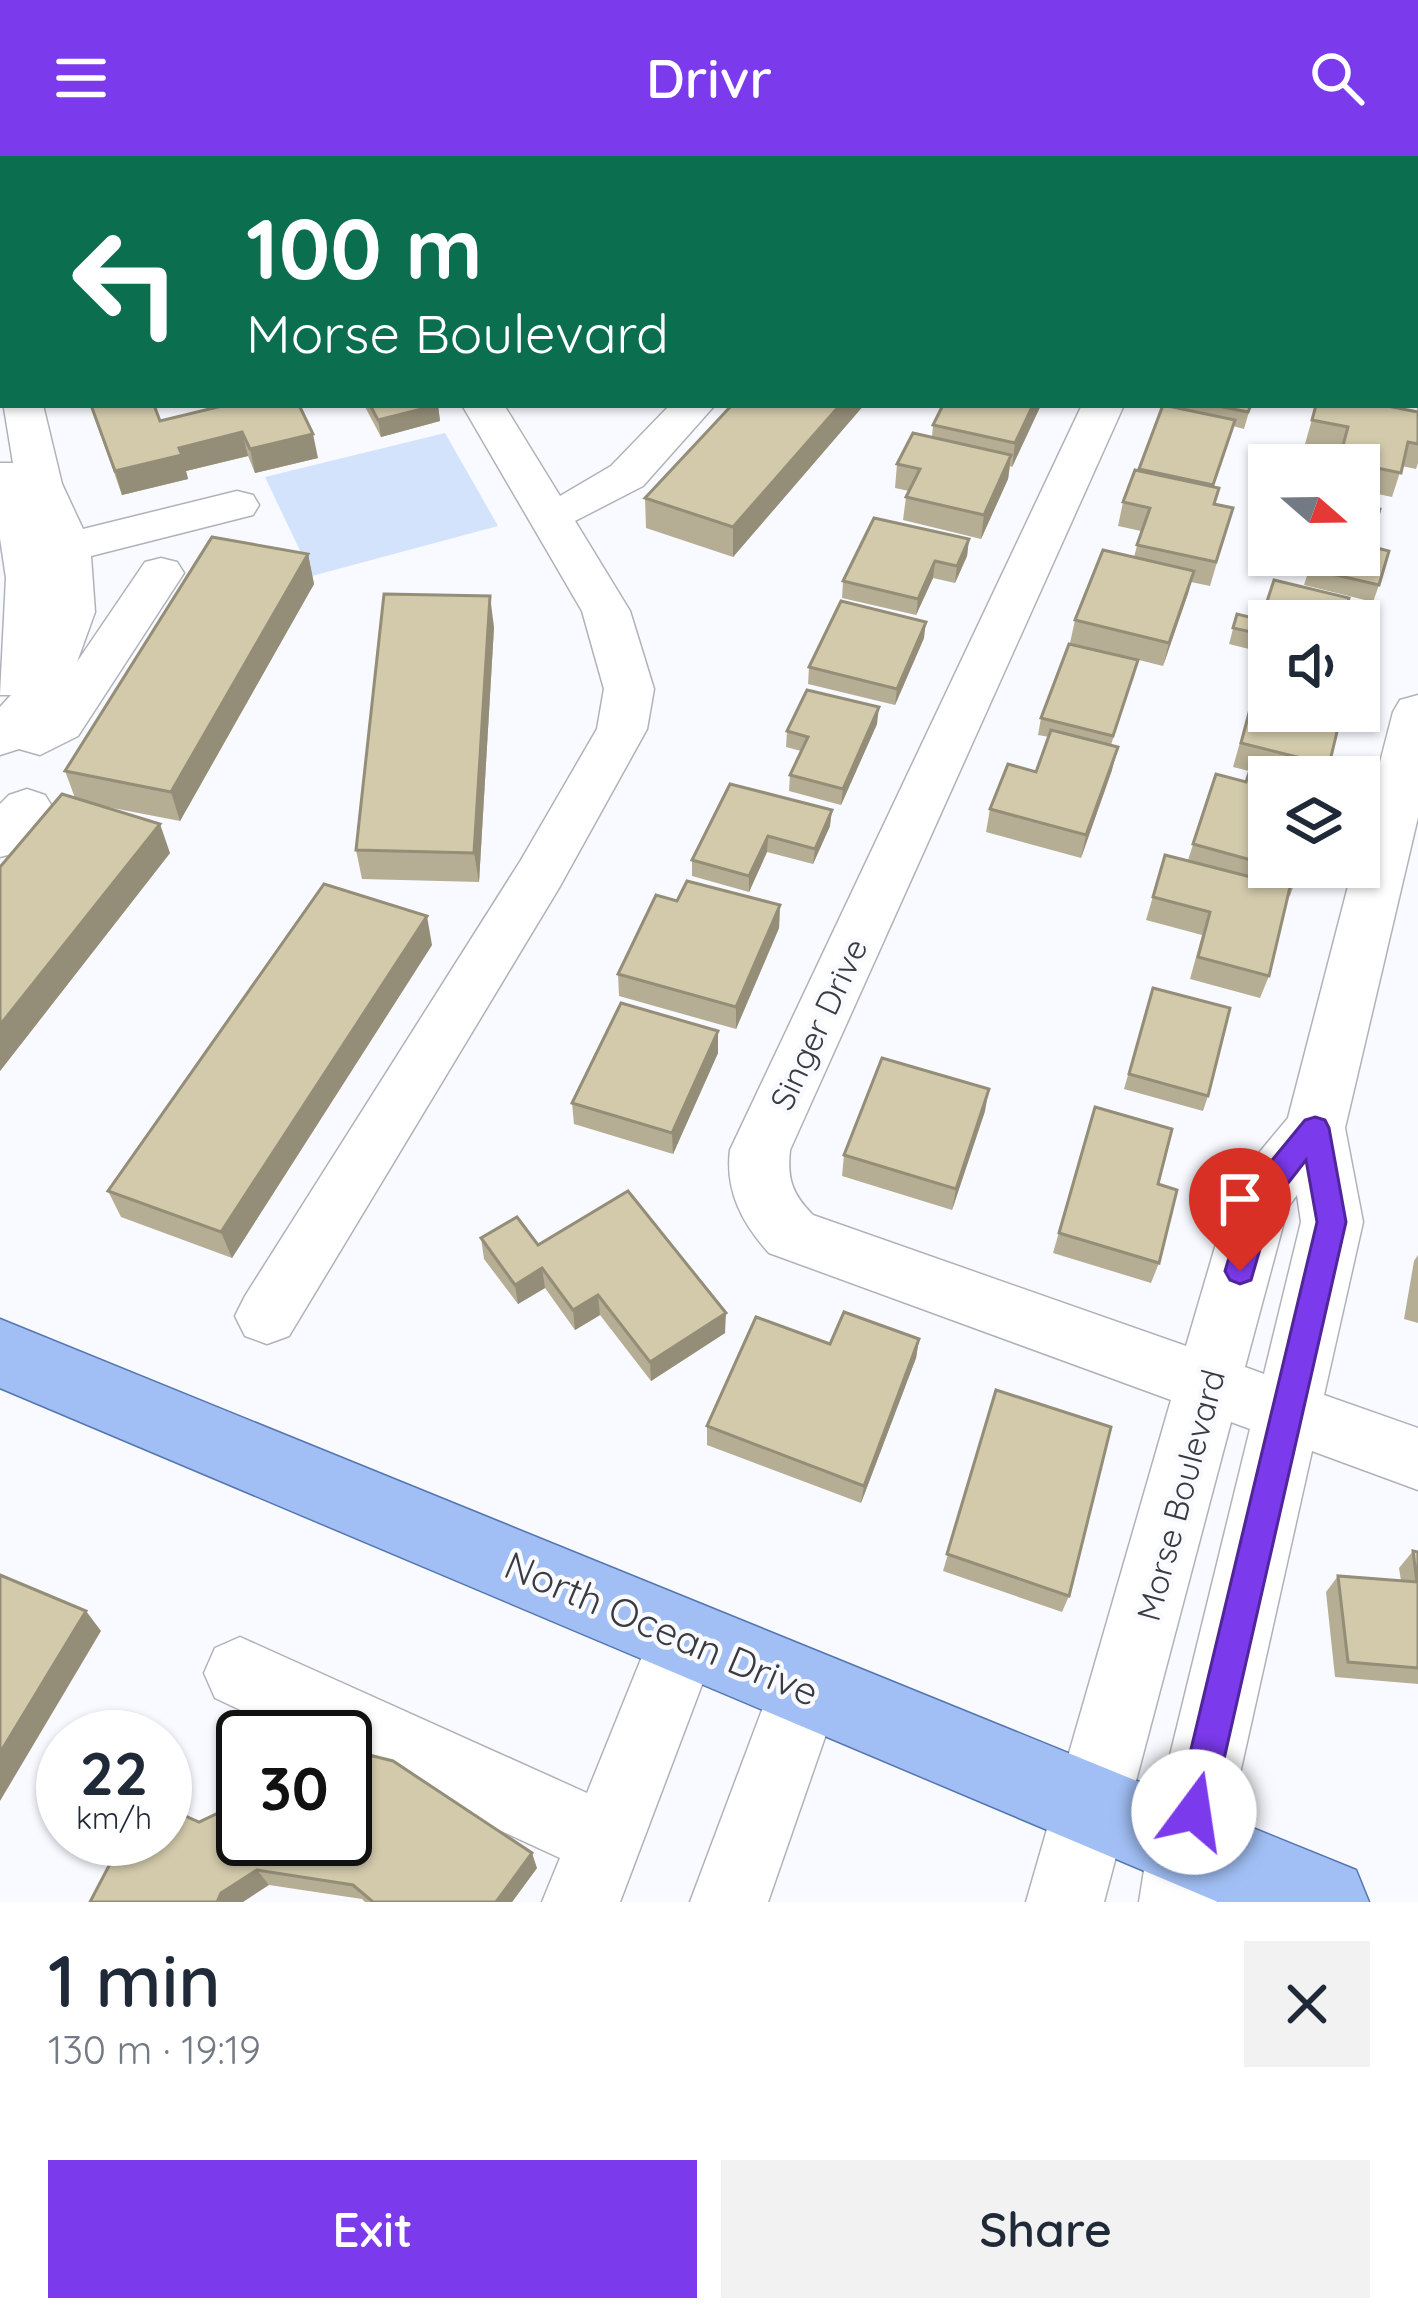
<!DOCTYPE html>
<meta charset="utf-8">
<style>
body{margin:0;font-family:Quicksand,sans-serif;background:#f2f2f3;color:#1f2937;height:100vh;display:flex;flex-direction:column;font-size:45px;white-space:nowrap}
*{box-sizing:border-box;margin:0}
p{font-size:39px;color:#747a83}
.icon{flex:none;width:66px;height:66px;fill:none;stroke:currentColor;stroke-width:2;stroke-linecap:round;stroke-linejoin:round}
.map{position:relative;height:1746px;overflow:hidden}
.drawer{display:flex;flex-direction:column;background:#fff;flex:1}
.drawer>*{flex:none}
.guide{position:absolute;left:0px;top:0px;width:1419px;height:252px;box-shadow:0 3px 9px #0004;background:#0b6e4f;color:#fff;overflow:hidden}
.needle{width:78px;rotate:110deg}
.tools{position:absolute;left:1248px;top:288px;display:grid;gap:24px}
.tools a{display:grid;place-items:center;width:132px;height:132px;border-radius:0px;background:#fff;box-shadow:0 3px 9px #0004;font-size:60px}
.speed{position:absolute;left:36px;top:1554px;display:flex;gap:24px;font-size:60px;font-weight:700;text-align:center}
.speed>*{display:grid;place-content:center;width:156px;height:156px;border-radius:50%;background:#fff;box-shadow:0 3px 9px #0004;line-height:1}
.speed small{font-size:30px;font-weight:400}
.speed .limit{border:6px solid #111;border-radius:18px;background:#fff;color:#111}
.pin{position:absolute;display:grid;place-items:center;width:102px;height:102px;color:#fff;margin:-123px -51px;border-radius:50% 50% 50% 0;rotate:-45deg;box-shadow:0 0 12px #0007}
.pin .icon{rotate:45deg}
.me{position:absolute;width:132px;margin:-66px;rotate:14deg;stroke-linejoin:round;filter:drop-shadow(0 0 9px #0008)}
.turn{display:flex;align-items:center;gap:42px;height:252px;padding:0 48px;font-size:54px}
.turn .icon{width:156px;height:156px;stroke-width:2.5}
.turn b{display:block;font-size:84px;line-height:102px}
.round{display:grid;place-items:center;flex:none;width:126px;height:126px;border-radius:0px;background:#f2f2f3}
.summary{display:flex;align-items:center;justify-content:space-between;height:204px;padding:0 48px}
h1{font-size:72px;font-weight:600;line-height:90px}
.action{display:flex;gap:24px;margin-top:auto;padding:24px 48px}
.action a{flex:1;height:138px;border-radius:0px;background:#7c3aed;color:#fff;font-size:48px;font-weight:600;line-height:138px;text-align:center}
.action a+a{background:#f2f2f3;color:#1f2937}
header{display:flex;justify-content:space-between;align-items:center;height:156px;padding:0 48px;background:#7c3aed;color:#fff;font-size:54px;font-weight:600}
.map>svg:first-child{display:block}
</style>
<header><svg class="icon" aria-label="menu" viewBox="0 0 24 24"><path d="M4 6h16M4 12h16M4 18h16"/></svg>Drivr<svg class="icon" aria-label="search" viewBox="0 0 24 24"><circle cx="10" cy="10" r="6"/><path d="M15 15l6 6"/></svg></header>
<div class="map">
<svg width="1418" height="1746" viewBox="0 0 1418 1746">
<rect width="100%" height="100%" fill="#f8faff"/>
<polygon fill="#d4e3fc" points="445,277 498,370 312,420 265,321"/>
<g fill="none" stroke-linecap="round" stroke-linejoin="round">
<g stroke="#afb3b9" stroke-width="3">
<g id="minor">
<polygon points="344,0 380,0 382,3 346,3"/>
<polygon points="0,70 3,71 3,95 0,94"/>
<polygon points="1416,239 1418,268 1388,258 1382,249 1416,249"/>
<polygon points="3,246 43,249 62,328 83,373 237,335 253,339 259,349 253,359 91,400 95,456 77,506 145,406 161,402 177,406 184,417 78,580 40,599 19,593 0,599 0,551 11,539 0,539 6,422 0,382 0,307 13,307"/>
<polygon points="462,249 504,249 560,340 611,310 670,249 715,249 643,330 575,365 630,455 654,533 647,573 559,732 289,1180 267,1188 245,1180 235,1160 245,1140 521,704 597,573 604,533 582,455"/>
<path d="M 1082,249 L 1124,249 L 790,994 C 787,1023 792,1038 813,1059 L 1186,1190 L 1230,1040 L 1238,1022 L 1288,962 L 1353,711 L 1359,711 L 1359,688 L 1393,556 L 1400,544 L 1418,539 L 1418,661 L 1345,972 L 1363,1066 L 1324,1239 L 1418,1272 L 1418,1334 L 1312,1295 L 1224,1689 L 1217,1746 L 1139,1746 L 1148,1689 L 1250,1273 L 1231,1266 L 1104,1746 L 1026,1746 L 1171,1244 L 769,1097 C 742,1067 725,1035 730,994 ZM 1297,1039 L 1301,1066 L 1264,1218 L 1245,1211 L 1288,1051 Z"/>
<polygon points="27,633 45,639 53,652 19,696 0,701 0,648 9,639"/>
<polygon points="685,1446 710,1456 720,1481 620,1746 542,1746 560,1702 345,1603 345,1581 298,1581 215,1542 204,1517 215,1492 240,1481 587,1637 660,1456"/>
<polygon points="806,1496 832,1506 842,1532 768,1746 690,1746 780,1506"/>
</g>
</g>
<g stroke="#5476b0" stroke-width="3">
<polygon id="major" points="0,1163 1356,1714 1369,1746 1218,1746 0,1232"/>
</g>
<use href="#minor" fill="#fff" fill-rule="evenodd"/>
<use href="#major" fill="#a1bff5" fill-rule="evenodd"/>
</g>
<g fill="#b5ae94">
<polygon points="419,0 540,0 543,3 422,3"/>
<polygon points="899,0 1018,0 1016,3 898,3"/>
<polygon points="1132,0 1207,0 1206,3 1131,3"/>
<polygon points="90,249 154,249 160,265 226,249 318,302 255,317 248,300 186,315 188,323 122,339"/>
<polygon points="364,249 438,249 440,265 381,281"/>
<polygon points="732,249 864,249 733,401 646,372 645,342"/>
<polygon points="943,249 1041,249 1012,311 1010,310 1008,323 981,383 903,364 906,341 909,335 895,332 897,308 932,281 933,269"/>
<polygon points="1163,249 1251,249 1244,273 1233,270 1213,331 1215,348 1233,352 1210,430 1191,426 1163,510 1070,487 1075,464 1134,401 1141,375 1118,370 1123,346 1138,315"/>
<polygon points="1316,249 1418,256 1418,307 1416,313 1402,310 1392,341 1359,334 1359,309 1337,309 1340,295 1305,288"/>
<polygon points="969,383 967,400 955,427 933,422 916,459 842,442 843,425"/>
<polygon points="308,398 314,428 180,665 97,649 170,697 0,915 0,711 75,642 65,615"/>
<polygon points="1298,399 1359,399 1379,429 1373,446 1304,429 1310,410 1296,406"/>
<polygon points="1237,458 1269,465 1269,498 1229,488"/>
<polygon points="494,471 479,726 362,723 356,694"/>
<polygon points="924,482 895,549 808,528 809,511"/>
<polygon points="1138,504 1111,589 1112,614 1081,702 986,676 990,653 1036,616 1049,581 1038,579 1041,562"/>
<polygon points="1262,508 1329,609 1325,621 1269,621 1269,711 1300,711 1290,740 1288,739 1269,820 1260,842 1190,823 1202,779 1146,764 1165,699 1188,704 1216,618 1246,626 1249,615 1233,611"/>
<polygon points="877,568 841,649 789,635 790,619 801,595 786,591 787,575"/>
<polygon points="730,628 830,670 813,708 767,696 749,736 692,720 692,704"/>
<polygon points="677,745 780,749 779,772 736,873 619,840 618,818"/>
<polygon points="432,789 232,1102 121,1061 108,1035"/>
<polygon points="1153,832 1208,940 1203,955 1124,933"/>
<polygon points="718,875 718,897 673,998 574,968 572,947"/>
<polygon points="1095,951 1158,1028 1159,1107 1151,1127 1053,1097"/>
<polygon points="985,955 952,1054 842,1020 844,999"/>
<polygon points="481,1082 538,1089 725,1177 651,1225 600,1159 575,1174 545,1132 518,1148 484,1103"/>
<polygon points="1418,1099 1418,1167 1404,1163 1414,1105"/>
<polygon points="919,1183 916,1202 861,1347 707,1289 707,1270 830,1188"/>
<polygon points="996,1234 1069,1440 1062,1456 943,1415"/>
<polygon points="1413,1395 1418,1396 1418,1531 1418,1528 1335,1521 1326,1436 1338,1420 1401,1425 1399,1412"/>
<polygon points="199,1666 537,1712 512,1746 365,1746 362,1743 269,1729"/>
</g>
<g fill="#948d78">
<polygon points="99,0 130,0 126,3 96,3"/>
<polygon points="425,0 444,0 445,3 425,3"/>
<polygon points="3,112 3,142 0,144 0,114"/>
<polygon points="438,249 440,265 381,281 378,264"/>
<polygon points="840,249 864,249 733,401 733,371"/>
<polygon points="1033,249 1041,249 1012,311 1015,287"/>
<polygon points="242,276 248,300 186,315 188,323 122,339 115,315 179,292"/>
<polygon points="313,278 318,302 255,317 250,293"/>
<polygon points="1011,299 1008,323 981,383 984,359"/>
<polygon points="969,383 967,400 955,427 957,410"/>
<polygon points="308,398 314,428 180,665 171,636"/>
<polygon points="935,405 933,422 916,459 918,443"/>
<polygon points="1194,415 1188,438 1163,510 1169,487"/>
<polygon points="490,440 494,471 479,726 474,697"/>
<polygon points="926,466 924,482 895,549 897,533"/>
<polygon points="879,551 877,568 841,649 843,633"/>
<polygon points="1118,591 1112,614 1081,702 1086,679"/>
<polygon points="832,654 830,670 813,708 815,693"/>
<polygon points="160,668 170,697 0,915 0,869"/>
<polygon points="768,680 767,696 749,736 749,720"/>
<polygon points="780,749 779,772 736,873 736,851"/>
<polygon points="427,760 432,789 232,1102 221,1076"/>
<polygon points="718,875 718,897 673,998 672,977"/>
<polygon points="989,933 985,955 952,1054 956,1033"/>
<polygon points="542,1112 545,1132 518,1148 515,1129"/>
<polygon points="598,1139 600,1159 575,1174 573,1154"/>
<polygon points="726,1157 725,1177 651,1225 650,1206"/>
<polygon points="919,1183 916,1202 861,1347 864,1330"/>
<polygon points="86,1455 101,1475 0,1645 0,1597"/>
<polygon points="532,1697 537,1712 512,1746 496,1746"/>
<polygon points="257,1714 269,1729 243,1746 217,1746 221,1737"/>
</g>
<g fill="#d3caac" stroke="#948d78" stroke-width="3">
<polygon points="0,0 31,0 27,3 3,3 2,26 0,25"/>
<polygon points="42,0 99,0 96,3 39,3"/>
<polygon points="455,0 540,0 543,3 458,3"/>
<polygon points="945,0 1009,0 1008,3 961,3"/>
<polygon points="1132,0 1187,0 1186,3 1131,3"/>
<polygon points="91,249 154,249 160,265 226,249 299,249 313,278 250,293 242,276 179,292 182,299 115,315"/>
<polygon points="370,249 438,249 378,264"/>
<polygon points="732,249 840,249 733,371 645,342"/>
<polygon points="943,249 1033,249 1015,287 933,269"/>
<polygon points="1163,249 1235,264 1213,329 1139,313"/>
<polygon points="1213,249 1251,249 1248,256"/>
<polygon points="1316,249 1382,249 1418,256 1418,288 1408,286 1401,317 1339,304 1348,271 1312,264"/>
<polygon points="913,277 1011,299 984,359 906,341 920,313 897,308"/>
<polygon points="1135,314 1219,332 1214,348 1233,352 1216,406 1137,389 1150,352 1123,346"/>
<polygon points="1359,348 1380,353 1369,390 1389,395 1379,429 1310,413 1314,399 1359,399"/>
<polygon points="874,362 969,383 957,410 935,405 918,443 843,425"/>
<polygon points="212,381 308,398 171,636 65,615"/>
<polygon points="1103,394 1194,415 1169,487 1075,464"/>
<polygon points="1274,424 1349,442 1342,465 1269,465 1269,480 1233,472 1237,458 1261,464"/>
<polygon points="384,438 490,440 474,697 356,694"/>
<polygon points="841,445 926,466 897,533 809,511"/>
<polygon points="1069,488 1138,504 1113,580 1041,562"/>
<polygon points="1262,508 1269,510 1269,555 1342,555 1329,609 1241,587"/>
<polygon points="807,534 879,551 843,633 790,619 808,581 787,575"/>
<polygon points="1051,574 1118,591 1086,679 990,653 1008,608 1036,616"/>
<polygon points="1253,605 1317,621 1269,621 1269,709 1193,688 1216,618 1246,626"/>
<polygon points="730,628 832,654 815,693 768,680 749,720 692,704"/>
<polygon points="62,638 160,668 0,869 0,711"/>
<polygon points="1165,699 1290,731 1269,820 1198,801 1210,756 1153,741"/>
<polygon points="1277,711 1300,711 1298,717"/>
<polygon points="687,725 780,749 736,851 618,818 656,739 677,745"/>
<polygon points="324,728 427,760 221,1076 108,1035"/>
<polygon points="1153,832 1230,852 1208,940 1129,918"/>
<polygon points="621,847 718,875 672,977 572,947"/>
<polygon points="882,902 989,933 956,1033 844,999"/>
<polygon points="1095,951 1172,973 1158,1028 1177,1034 1159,1107 1059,1077"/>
<polygon points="628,1035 726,1157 650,1206 598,1139 573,1154 542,1112 515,1129 481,1082 517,1061 538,1089"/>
<polygon points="844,1156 919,1183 864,1330 707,1270 756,1161 830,1188"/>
<polygon points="996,1234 1111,1271 1069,1440 947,1398"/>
<polygon points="1413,1395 1418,1396 1418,1512 1348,1506 1338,1420 1417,1426"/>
<polygon points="0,1419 86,1455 0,1597"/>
<polygon points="277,1576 296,1581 274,1581"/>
<polygon points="345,1593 393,1605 532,1697 496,1746 373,1746 353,1729 257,1714 221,1737 217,1746 90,1746 123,1683 165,1683 165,1651 199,1666 237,1648 243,1638 243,1683 345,1683"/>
</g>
<polygon fill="#7c3aed" stroke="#51269a" stroke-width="3" points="1315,961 1325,964 1329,972 1346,1066 1212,1656 1207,1668 1194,1674 1181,1668 1176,1656 1317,1066 1306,1004 1274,1045 1251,1124 1240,1128 1230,1124 1225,1115 1250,1031 1305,964"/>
<g text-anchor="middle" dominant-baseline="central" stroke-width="9" stroke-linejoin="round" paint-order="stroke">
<g font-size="33" fill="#393b3e" stroke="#f8faff">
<text transform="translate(818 868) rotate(-65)">Singer Drive</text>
<text transform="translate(1180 1339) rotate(-75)">Morse Boulevard</text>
</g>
<g font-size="39" fill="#393b3e" stroke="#f8faff">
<text transform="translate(662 1472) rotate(23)">North Ocean Drive</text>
</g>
</g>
</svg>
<div class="tools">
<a><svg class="needle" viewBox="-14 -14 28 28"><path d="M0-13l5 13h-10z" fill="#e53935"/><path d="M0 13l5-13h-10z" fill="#747a83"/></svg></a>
<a><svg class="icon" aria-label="sound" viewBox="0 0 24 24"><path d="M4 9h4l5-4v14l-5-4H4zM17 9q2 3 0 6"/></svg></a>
<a><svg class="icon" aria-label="layers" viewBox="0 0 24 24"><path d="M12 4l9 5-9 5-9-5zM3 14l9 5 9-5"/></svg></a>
</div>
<div class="speed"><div>22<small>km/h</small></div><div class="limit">30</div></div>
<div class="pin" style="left:1240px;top:1115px;background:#d93025"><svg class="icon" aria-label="arrive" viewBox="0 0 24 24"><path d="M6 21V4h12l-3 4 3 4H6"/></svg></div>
<svg class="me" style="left:1194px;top:1656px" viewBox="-20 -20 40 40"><circle r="19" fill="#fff"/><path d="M0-13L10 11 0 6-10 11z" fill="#7c3aed"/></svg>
<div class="guide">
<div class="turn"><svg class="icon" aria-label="left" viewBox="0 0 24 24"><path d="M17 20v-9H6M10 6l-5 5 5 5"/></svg><div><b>100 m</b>Morse Boulevard</div></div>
</div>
</div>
<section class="drawer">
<div class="summary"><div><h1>1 min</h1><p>130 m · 19:19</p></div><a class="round"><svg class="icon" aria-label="close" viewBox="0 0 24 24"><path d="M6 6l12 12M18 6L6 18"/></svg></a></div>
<div class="action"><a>Exit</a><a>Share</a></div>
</section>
